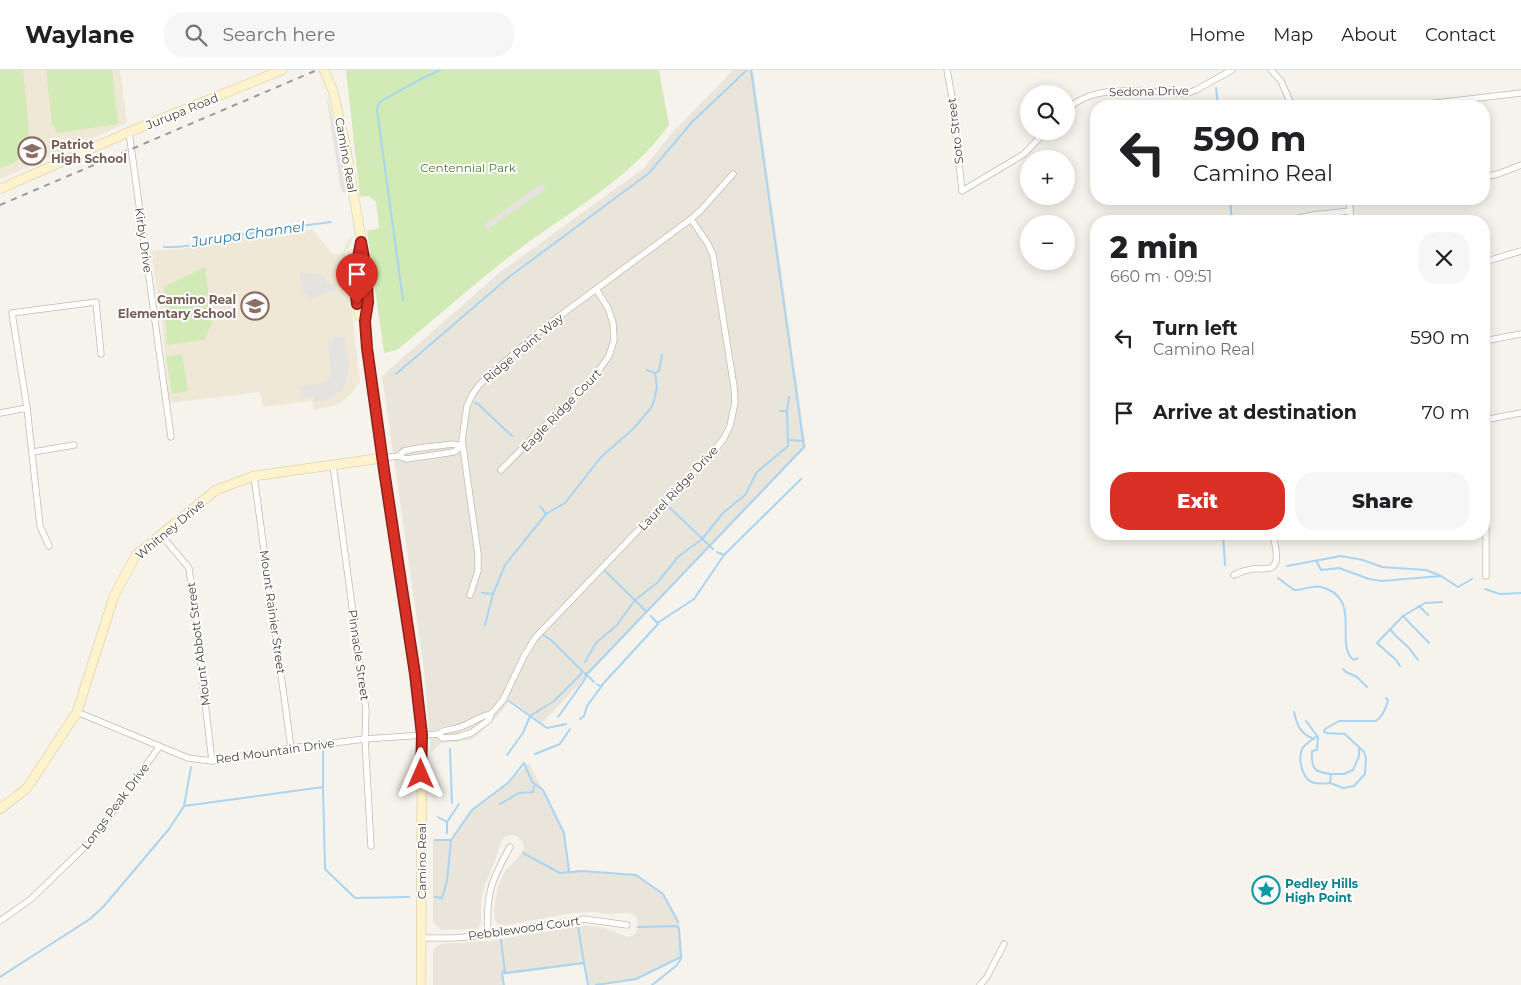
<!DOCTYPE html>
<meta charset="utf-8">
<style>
body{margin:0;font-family:Montserrat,sans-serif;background:#f6f6f6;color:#202124;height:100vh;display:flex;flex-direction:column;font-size:19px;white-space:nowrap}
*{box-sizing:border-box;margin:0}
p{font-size:16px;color:#757577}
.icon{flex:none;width:28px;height:28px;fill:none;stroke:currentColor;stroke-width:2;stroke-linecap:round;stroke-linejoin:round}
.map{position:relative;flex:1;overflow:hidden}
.sheet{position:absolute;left:1090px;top:145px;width:400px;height:325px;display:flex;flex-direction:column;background:#fff;border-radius:20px;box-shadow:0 2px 12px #0003}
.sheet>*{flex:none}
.hud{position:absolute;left:1090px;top:30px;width:400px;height:105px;border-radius:20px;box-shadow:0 2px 12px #0003;background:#fff;color:#202124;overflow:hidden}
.tools{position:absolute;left:1020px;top:15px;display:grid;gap:10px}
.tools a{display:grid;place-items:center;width:55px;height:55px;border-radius:50%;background:#fff;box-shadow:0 2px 12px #0003;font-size:25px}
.pin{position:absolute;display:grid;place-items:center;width:42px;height:42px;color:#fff;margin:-51px -21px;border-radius:50% 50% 50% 0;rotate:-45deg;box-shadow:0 0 5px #0007}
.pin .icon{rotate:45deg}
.me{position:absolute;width:55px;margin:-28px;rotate:0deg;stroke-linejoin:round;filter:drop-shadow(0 0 4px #0008)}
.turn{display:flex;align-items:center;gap:18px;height:105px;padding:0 20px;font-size:22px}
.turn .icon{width:65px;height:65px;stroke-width:2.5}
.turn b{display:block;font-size:35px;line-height:42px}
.round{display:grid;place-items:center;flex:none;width:52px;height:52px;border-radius:20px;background:#f6f6f6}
.head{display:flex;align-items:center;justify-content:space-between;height:85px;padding:0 20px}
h1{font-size:30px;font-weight:800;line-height:38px}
.button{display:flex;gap:10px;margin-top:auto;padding:10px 20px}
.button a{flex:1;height:58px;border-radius:20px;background:#d93025;color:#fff;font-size:20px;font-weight:800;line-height:58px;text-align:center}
.button a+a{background:#f6f6f6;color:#202124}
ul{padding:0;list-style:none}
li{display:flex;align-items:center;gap:15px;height:75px;padding:0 20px}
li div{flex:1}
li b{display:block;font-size:19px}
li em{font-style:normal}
header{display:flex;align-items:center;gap:30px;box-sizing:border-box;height:70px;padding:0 25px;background:#fff;border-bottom:1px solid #e0e0e0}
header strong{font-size:24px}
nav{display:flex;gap:28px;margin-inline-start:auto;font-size:18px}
.search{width:350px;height:45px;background:#f6f6f6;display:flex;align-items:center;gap:12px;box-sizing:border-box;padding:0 18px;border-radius:20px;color:#757577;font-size:19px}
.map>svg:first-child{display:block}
</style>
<header>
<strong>Waylane</strong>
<div class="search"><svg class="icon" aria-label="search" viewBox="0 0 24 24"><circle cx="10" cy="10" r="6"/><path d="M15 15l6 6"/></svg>Search here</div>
<nav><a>Home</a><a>Map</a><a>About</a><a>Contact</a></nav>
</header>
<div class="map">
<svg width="1521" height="915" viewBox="0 0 1521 915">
<rect width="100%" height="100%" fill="#f6f3ec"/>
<g fill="#eae5da">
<polygon points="733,0 753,0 806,377 542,653 510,630 502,641 477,666 470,670 441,673 431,683 424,599 382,306 499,203 643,99 671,64"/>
<polygon points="529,693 564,763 569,801 636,804 664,824 679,851 683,887 636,910 601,915 587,915 584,894 503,905 504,915 433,915 433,880 440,874 489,871 585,855 605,858 627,867 634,865 638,859 637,848 632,844 627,843 608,844 595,842 573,843 501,856 498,854 495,851 494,838 498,816 505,801 520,785 524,779 523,772 517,766 513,765 508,765 501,771 496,789 484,817 481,832 481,853 477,859 441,860 433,852 433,769 450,770 471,739 484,730 485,732 499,721"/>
</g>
<g fill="#efe8d6">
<polygon points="0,0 120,0 127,53 0,109"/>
<polygon points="313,160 332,183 336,184 339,184 343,181 349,168 353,167 350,176 345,181 360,312 349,326 337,335 314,340 312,331 263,337 260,322 169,333 162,252 151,181 182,179 226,169 261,163"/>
</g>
<g fill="#d2eab5">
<path d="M 0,0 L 23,0 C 24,13 26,26 27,39 C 30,66 32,91 0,98 Z"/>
<polygon points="46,0 112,0 118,54 58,63 52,54"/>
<path d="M 346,0 L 659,0 L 669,55 C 630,110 566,143 514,183 C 474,214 436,248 397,280 L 384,283 L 367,161 L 379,158 L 376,132 L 369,126 L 360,127 Z"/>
<polygon points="205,197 212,254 204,270 167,275 164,217"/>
<polygon points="182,284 188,321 172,324 166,287"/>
</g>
<g fill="#e5e3e0">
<polygon points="326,24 337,63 348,124 341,121"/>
<polygon points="541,114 546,119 488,159 484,155"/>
<polygon points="300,202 312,203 325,206 327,213 336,215 336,220 309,229 309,224 303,224"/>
<polygon points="333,266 344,267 349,296 346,313 341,321 326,330 315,332 313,326 302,328 300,316 323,313 329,308 331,303 328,271 333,271"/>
</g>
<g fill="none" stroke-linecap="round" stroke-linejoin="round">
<g stroke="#a9d4f2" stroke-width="2">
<polyline points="1216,18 1218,36"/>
<polyline points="1230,129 1232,151"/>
<path d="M 164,177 C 189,178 215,170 240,165 C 270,160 301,156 331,152"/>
<polyline points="403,230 377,40 379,33 383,30 419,10 440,0"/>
<polyline points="647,300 655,303"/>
<polyline points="396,304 509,207 649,103 692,52 747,0"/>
<polyline points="475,333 478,334 512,366"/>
<polyline points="780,341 787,341"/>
<polyline points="789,370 803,371"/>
<polyline points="540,436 546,444"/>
<polyline points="668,436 713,479"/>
<polyline points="1223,464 1225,495"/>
<polyline points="717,482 724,485"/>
<polyline points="1317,492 1321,500 1339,498 1369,509 1382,511 1441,506"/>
<polyline points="1287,496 1341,486 1363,490 1382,497 1426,500 1441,506 1458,517 1472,509"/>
<polyline points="605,501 646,541"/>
<path d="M 1278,508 L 1294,520 C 1303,521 1313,514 1321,517 C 1364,528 1333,576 1354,590 L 1358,588"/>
<polyline points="1485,519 1500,524 1521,523"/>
<polyline points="482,523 493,524 485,555"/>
<polyline points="493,524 505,495 546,444 565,433 601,387 633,359 651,338 654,331 657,317 655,303 659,301 662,285"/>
<polyline points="1419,536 1428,545"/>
<polyline points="1403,546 1429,573"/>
<polyline points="657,552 659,552 694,529 724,485 801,409"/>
<polyline points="1390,559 1395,565 1409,578 1418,590"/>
<polyline points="543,565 551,570 583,602 554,631 530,646 547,658 566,654"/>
<polyline points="585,592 596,573 617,555 635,530 657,513 678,487 702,469 723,443 745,425 757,402 788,376 787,341 789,327"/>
<polyline points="1400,596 1396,590 1377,573 1403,546 1425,533 1442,532"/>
<polyline points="1343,599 1346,602 1357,607 1367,617"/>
<polyline points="594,612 586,604 589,602 804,377 751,0"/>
<polyline points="601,616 658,554 651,546"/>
<path d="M 1294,642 C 1297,656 1301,664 1314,669"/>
<polyline points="558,647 583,612 586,607 585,603"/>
<polyline points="580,649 584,646 587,636 601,617 597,614"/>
<path d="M 1306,651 L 1318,667 L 1317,680 L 1312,681 C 1311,699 1314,702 1331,704 L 1330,713 C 1313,715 1305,713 1301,695 C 1300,690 1300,684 1302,679 C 1305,674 1312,670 1317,666"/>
<polyline points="450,679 452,733"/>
<polyline points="535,684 560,674 570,659"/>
<polyline points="507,685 523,663 530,646 509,631"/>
<polyline points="1331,704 1344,704 1353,700 1359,686 1359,677"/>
<path d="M 1330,713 L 1343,718 L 1354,716 L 1365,704 L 1366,688 L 1364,682 L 1345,664 L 1327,663 L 1324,662 L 1325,659 L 1339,651 L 1376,651 C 1383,646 1386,639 1388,630 L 1386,628"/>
<polyline points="323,717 325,799 355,828 409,827"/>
<polyline points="500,734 519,723 533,722 534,716"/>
<polyline points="184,736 323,717 323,680"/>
<polyline points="438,747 447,752 459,734"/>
<polyline points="447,763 447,753"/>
<polyline points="435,770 451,770"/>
<polyline points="523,783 560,803 583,801 636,805 663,824 678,852"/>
<polyline points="435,827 442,828 447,811 451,770 472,740 509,712 524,693 532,712 543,720 564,763 569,801 567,802"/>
<polyline points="578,856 584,893"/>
<polyline points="638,857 677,856 679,859 681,889 676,896 652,915"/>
<polyline points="501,870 505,903 584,893 588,915"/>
<polyline points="0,907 90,849 104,836 169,759 184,736 191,697"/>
<polyline points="504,915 502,904 504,900"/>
<polyline points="596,915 636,909 681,887"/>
</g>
<g stroke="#c2bbae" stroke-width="7">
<g id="street">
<polyline points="947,0 952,27 962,121 1024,84 1046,61"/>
<polyline points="1271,0 1281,11 1292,36"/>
<polyline points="1410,36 1521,23"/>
<path d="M 1066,40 C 1098,10 1149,24 1188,23 L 1196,20 L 1232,0"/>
<polyline points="129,62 171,367"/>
<polyline points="1484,107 1498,104 1521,95"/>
<polyline points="1349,129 1351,151"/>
<polyline points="1284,151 1313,145 1350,141"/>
<polyline points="1484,192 1521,181"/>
<polyline points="1484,271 1521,264"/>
<polyline points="0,343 27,338"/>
<polyline points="1484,350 1521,343"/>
<polyline points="33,382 74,375"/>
<polyline points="398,386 406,389 420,387 454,382 462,376"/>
<polyline points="382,388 398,386 404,381 419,378 453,374 462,376"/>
<polyline points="333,395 366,640 365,669 371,776"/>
<polyline points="501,400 596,304 609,286 614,270 613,253 608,238 596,219"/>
<polyline points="254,406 291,678"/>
<polyline points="1484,423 1486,445 1486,506"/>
<polyline points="162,466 189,498 212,691"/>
<polyline points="49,476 40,456 27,338 12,243 96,232 101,284"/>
<path d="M 1234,505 C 1240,502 1246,500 1252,499 C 1260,498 1274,502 1276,491 C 1278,483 1274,472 1273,464"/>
<polyline points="470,525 478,501 478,484 462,370 467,336 472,325 479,315 495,300 546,256 691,149 701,140 733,104"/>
<path d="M 77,642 L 188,688 L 212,691 L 291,678 L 365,669 L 439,664 C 444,659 451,660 457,658 C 469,655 479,646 491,644"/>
<polyline points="439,664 442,668 458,667 471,663 489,650 491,644 503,630 524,586 535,568 715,380 724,368 730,356 735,332 734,317 713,185 708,174 691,149"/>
<polyline points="0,851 31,829 94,768 159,677"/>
<path d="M 488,865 C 486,825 490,812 510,777"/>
<polyline points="421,868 454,868 488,865 584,849 627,855"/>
<polyline points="980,915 987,907 1004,874"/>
</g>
</g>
<g stroke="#d6c79b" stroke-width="10">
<g id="secondary">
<polyline points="324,0 333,21 345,73 366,198 368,232 365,251 367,278 382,388 415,604 422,665 421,915"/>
<polyline points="0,119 129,62 282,0"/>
<path d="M 360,174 C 353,202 355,218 359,245 L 365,251"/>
<polyline points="0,739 27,718 77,642 114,526 136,485 216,420 254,406 382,388"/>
</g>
</g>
<use href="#street" stroke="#fff" stroke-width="5.5"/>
<use href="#secondary" stroke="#fff3cd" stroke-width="9"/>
<polyline stroke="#9a9a9a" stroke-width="2" stroke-dasharray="6 6" stroke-linecap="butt" points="0,135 317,0"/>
</g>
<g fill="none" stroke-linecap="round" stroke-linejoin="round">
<g stroke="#8d1f18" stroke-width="12">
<polyline id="route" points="357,234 354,208 361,172 366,198 368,232 365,251 367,278 384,400 415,604 422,665 421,704"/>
</g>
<use href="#route" stroke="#d93025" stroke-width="9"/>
</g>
<defs>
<g id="school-ring" transform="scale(1.4375)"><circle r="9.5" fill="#fff" stroke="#8d6e63" stroke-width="1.5"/><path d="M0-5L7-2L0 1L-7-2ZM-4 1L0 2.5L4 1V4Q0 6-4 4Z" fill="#8d6e63"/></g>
<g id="sight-ring" transform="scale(1.4375)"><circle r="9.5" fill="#fff" stroke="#0f9aa8" stroke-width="1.5"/><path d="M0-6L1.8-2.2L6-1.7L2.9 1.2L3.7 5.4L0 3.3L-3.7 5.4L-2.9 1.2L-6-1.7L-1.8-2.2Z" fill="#0f9aa8"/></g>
</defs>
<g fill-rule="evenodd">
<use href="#school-ring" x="32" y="81"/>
<use href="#school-ring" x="255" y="236"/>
<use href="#sight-ring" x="1266" y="820"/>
</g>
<g text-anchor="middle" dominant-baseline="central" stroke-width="4" stroke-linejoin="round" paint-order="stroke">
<g font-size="12" fill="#4b4439" stroke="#fff">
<text transform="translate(1149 21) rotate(-1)">Sedona Drive</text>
<text transform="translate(182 41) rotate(-22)">Jurupa Road</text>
<text transform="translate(955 61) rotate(-97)">Soto Street</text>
<text transform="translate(346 85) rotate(80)">Camino Real</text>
<text transform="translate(144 170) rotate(82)">Kirby Drive</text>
<text transform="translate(523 278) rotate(-40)">Ridge Point Way</text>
<text transform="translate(561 340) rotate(-46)">Eagle Ridge Court</text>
<text transform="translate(678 418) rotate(-47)">Laurel Ridge Drive</text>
<text transform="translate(170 459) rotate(-40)">Whitney Drive</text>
<text transform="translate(273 542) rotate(82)">Mount Rainier Street</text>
<text transform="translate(198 574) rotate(-97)">Mount Abbott Street</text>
<text transform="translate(359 585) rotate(82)">Pinnacle Street</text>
<text transform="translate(275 681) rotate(-8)">Red Mountain Drive</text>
<text transform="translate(115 736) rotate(-53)">Longs Peak Drive</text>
<text transform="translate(421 791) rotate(-90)">Camino Real</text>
<text transform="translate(524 858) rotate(-8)">Pebblewood Court</text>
</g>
<g font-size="12" font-weight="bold" fill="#785e54" stroke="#fff" text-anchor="start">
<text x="51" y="74">Patriot<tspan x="51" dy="14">High School</tspan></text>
<text x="236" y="229" text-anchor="end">Camino Real<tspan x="236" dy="14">Elementary School</tspan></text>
</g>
<g font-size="12" fill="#4a7f2a" stroke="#fff">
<text x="468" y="97">Centennial Park</text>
</g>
<g font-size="12" font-weight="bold" fill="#0d838f" stroke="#fff" text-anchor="start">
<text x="1285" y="813">Pedley Hills<tspan x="1285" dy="14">High Point</tspan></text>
</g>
<g font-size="14" font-style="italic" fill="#2e7ab2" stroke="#fff">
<text transform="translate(248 164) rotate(-8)">Jurupa Channel</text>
</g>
</g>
</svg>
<div class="tools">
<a><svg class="icon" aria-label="search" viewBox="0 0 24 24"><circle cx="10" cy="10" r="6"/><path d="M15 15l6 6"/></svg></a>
<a>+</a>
<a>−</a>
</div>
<div class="pin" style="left:357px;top:234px;background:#d93025"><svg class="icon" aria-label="arrive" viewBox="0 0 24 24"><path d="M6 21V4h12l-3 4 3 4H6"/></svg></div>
<svg class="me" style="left:421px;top:704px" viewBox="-20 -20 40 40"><path d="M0-17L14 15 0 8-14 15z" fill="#d93025" stroke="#fff" stroke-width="4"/></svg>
<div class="hud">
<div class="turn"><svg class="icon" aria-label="left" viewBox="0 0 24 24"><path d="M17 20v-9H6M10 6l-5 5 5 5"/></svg><div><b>590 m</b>Camino Real</div></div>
</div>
<section class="sheet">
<div class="head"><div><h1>2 min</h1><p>660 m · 09:51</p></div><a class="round"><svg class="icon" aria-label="close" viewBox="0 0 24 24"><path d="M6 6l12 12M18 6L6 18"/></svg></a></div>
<ul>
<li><svg class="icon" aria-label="left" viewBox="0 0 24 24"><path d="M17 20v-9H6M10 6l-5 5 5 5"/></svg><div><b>Turn left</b><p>Camino Real</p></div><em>590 m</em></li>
<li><svg class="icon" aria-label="arrive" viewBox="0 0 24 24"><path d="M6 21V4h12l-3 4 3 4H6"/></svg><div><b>Arrive at destination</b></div><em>70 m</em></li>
</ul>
<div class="button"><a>Exit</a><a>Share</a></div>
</section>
</div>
